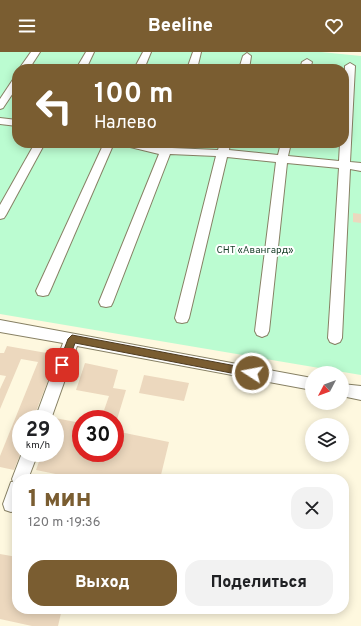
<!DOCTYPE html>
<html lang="ru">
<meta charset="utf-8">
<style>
body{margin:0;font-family:Overpass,sans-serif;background:#f2f2f2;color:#202124;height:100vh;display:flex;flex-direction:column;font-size:15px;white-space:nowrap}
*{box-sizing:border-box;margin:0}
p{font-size:13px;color:#757577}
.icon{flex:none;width:22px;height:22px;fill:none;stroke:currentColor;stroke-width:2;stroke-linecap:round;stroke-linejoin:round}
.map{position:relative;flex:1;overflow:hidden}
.side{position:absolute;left:12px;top:422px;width:337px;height:140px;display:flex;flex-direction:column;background:#fff;border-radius:16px;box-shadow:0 2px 10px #0003}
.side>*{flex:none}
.top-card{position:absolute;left:12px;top:12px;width:337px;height:84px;border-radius:16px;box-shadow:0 2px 10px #0003;background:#7a5d31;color:#fff;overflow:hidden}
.needle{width:26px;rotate:229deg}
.controls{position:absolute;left:305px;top:314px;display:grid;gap:8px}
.controls a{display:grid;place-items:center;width:44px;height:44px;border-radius:50%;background:#fff;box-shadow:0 2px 10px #0003;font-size:20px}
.speed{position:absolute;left:12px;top:358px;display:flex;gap:8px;font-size:20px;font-weight:700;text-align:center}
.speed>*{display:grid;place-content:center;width:52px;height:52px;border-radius:50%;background:#fff;box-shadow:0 2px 10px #0003;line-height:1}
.speed small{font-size:10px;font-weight:400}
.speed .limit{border:6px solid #d22;background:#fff;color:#111}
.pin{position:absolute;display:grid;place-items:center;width:34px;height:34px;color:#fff;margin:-17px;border-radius:8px;box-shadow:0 2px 6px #0006}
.me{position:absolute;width:44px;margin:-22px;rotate:281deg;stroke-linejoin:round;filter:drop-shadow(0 0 3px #0008)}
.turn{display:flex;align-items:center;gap:14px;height:84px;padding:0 16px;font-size:18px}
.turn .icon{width:52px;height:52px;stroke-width:2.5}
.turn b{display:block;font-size:28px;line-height:34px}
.round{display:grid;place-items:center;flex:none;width:42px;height:42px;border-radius:16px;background:#f2f2f2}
.head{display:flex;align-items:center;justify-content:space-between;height:68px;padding:0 16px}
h1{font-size:24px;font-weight:800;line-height:30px;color:#7a5d31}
.action{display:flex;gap:8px;margin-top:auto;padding:8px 16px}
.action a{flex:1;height:46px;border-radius:16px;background:#7a5d31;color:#fff;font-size:16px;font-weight:800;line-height:46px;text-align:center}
.action a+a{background:#f2f2f2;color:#202124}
header{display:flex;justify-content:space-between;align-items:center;height:52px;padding:0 16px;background:#7a5d31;color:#fff;font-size:18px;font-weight:800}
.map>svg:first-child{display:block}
</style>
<header><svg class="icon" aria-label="menu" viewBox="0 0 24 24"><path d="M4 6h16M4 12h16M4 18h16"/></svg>Beeline<svg class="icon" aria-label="heart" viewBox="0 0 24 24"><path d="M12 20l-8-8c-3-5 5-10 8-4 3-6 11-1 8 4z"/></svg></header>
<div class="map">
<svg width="361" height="574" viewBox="0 0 361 574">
<rect width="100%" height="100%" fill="#fef8df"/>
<path fill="#bbfcd1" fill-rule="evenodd" d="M 0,0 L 321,0 L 361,4 L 361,323 L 0,262 ZM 17,17 L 344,17 L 344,91 L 17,91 Z"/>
<g fill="#ecd8be">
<polygon points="353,161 361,162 361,171 353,170"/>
<polygon points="7,294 58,303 33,367 21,367 21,400 14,418 0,415 0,404 38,310 21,307 0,357 0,337 6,324 0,323 0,301 4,301"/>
<polygon points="85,311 118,318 113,336 126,338 115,374 115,367 101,367 109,344 76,338"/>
<polygon points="144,323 189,331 184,349 139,341"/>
<polygon points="55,366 81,371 81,401 115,401 115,379 169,390 160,427 80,427 36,418 42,401 55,401"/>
<polygon points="0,502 17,505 17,557 62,557 58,574 32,574 0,567"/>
</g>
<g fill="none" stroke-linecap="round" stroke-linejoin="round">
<g stroke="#878064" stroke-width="2">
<g id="minor">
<polygon points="31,0 40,0 29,17 19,17"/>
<polygon points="86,0 94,0 86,17 76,17"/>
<polygon points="143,0 151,0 144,17 134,17"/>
<polygon points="193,0 201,0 197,17 187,17"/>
<polygon points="247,1 251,4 249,17 239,17 243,4"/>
<polygon points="307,7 312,10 310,17 300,17 302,10"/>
<polygon points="350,11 355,14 350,110 361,111 361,119 350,117 342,286 340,290 335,292 330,290 328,286 339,116 287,111 269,279 267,283 262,285 257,283 255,279 276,110 227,105 189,266 187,270 182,271 177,270 175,266 216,104 170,102 113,250 111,254 106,255 101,254 99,250 159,102 122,93 121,91 139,91 162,95 164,91 174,91 172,96 218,98 220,91 230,91 229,98 278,103 281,91 291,91 288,104 339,109 340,91 344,91 345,14"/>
<polygon points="17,25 17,35 3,56 0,57 0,47 14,26"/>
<polygon points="0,66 17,68 17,74 0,72"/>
<polygon points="35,91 45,91 6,163 4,166 0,167 0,153"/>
<polygon points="104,91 114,91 50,239 48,243 43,244 38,243 36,239"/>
<polygon points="0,268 312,326 312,338 77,294 51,367 35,367 63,291 0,280"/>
<polygon points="342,332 361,334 361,348 342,344"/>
<polygon points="22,401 38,401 28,427 17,427 17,458 11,460 5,458 3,452 11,430 13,430 12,427"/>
</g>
</g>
<use href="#minor" fill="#fff" fill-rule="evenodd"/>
</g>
<polygon fill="#7a5d31" stroke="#4f3c20" points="72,283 252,317 255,318 257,321 255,323 252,325 75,291 66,316 59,316 58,313 68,287"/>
<g text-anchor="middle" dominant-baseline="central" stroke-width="4" stroke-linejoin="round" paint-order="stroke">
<g font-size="10" fill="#153d26" stroke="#fff">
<text x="255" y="198">СНТ «Авангард»</text>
</g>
</g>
</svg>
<div class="controls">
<a><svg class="needle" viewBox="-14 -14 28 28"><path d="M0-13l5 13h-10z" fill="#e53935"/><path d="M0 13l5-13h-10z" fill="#757577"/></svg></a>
<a><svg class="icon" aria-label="layers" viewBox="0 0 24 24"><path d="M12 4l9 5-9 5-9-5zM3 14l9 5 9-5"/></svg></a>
</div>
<div class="speed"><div>29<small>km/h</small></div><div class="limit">30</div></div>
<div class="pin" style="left:62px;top:313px;background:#d93025"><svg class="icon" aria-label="arrive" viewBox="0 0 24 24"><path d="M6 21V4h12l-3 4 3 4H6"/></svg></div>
<svg class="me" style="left:252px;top:321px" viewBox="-20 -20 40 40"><circle r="17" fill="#7a5d31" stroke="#fff" stroke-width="3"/><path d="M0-11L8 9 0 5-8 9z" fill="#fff"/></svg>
<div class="top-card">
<div class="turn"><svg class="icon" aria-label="left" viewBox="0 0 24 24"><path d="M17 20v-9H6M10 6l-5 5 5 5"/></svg><div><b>100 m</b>Налево</div></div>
</div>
<section class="side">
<div class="head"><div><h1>1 мин</h1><p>120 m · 19:36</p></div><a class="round"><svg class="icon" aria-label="close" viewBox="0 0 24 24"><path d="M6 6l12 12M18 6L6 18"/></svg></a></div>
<div class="action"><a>Выход</a><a>Поделиться</a></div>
</section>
</div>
